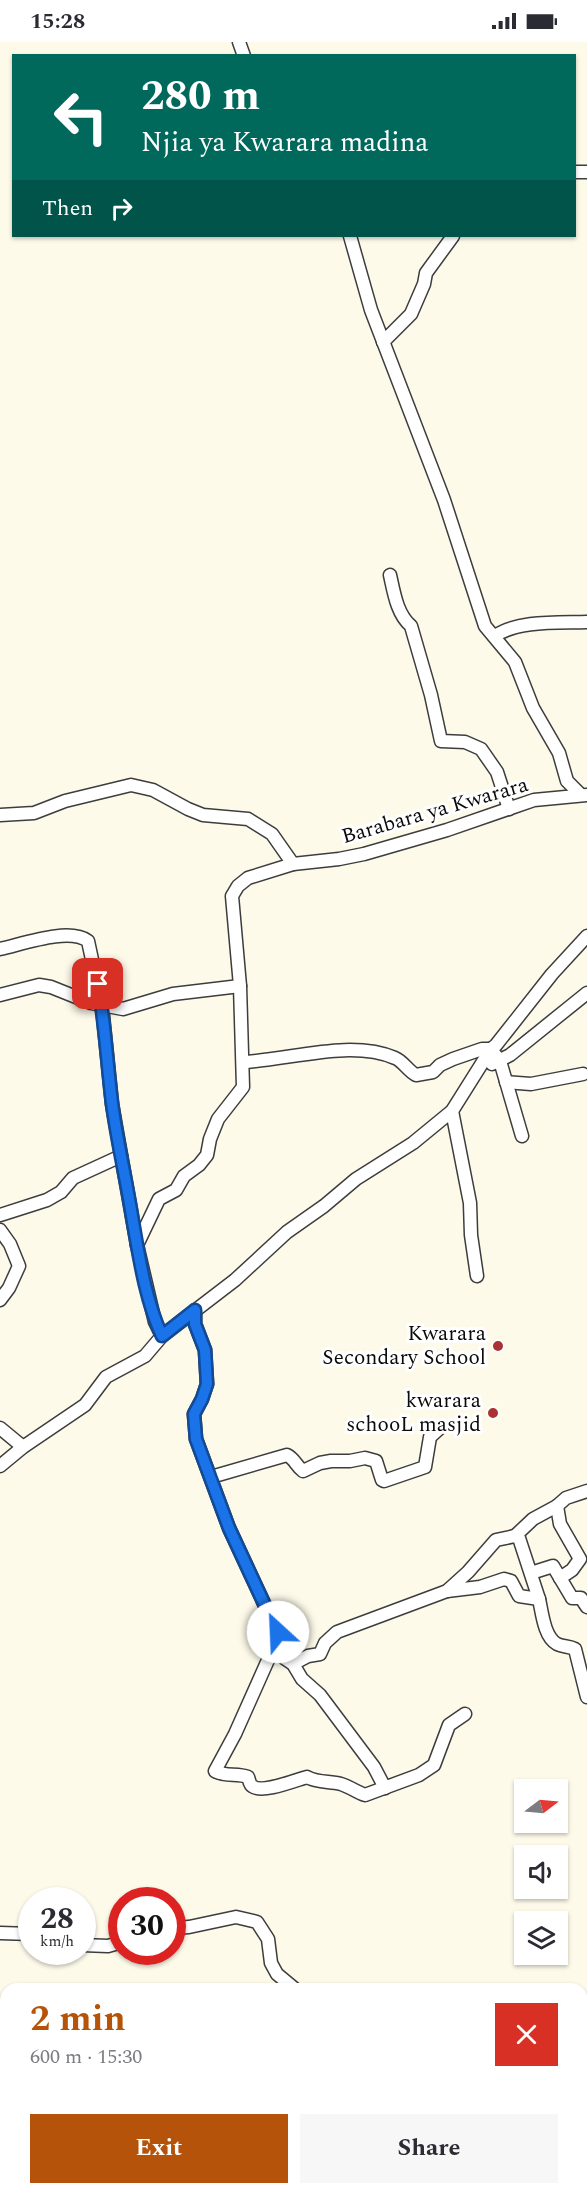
<!DOCTYPE html>
<meta charset="utf-8">
<style>
body{margin:0;font-family:Spectral,serif;background:#f7f7f7;color:#2b2b33;height:100vh;display:flex;flex-direction:column;font-size:22px;white-space:nowrap}
*{box-sizing:border-box;margin:0}
p{font-size:20px;color:#7c7c81}
.icon{flex:none;width:33px;height:33px;fill:none;stroke:currentColor;stroke-width:2;stroke-linecap:round;stroke-linejoin:round}
.map{position:relative;flex:1;overflow:hidden}
.sheet{position:absolute;left:0px;top:1941px;width:588px;height:212px;display:flex;flex-direction:column;background:#fff;border-radius:18px 18px 0 0;box-shadow:0 2px 4px #0004}
.sheet>*{flex:none}
.hud{position:absolute;left:12px;top:12px;width:564px;height:183px;border-radius:0px;box-shadow:0 2px 4px #0004;background:#00695c;color:#fff;overflow:hidden}
.needle{width:39px;rotate:74deg}
.tools{position:absolute;left:514px;top:1737px;display:grid;gap:12px}
.tools a{display:grid;place-items:center;width:54px;height:54px;border-radius:0px;background:#fff;box-shadow:0 2px 4px #0004;font-size:30px}
.speed{position:absolute;left:18px;top:1845px;display:flex;gap:12px;font-size:30px;font-weight:700;text-align:center}
.speed>*{display:grid;place-content:center;width:78px;height:78px;border-radius:50%;background:#fff;box-shadow:0 2px 4px #0004;line-height:1}
.speed small{font-size:15px;font-weight:400}
.speed .limit{border:9px solid #d22;background:#fff;color:#111}
.pin{position:absolute;display:grid;place-items:center;width:51px;height:51px;color:#fff;margin:-26px;border-radius:12px;box-shadow:0 3px 9px #0006}
.me{position:absolute;width:66px;margin:-33px;rotate:335deg;stroke-linejoin:round;filter:drop-shadow(0 0 4px #0008)}
.turn{display:flex;align-items:center;gap:21px;height:126px;padding:0 30px;font-size:27px}
.turn .icon{width:78px;height:78px;stroke-width:2.5}
.turn b{display:block;font-size:42px;line-height:51px}
.then{display:flex;align-items:center;height:57px;padding:0 30px;background:#0003;gap:12px;font-size:22px}
.round{display:grid;place-items:center;flex:none;width:63px;height:63px;border-radius:0px;background:#f7f7f7}
.summary{display:flex;align-items:center;justify-content:space-between;height:102px;padding:0 30px}
h1{font-size:36px;font-weight:700;line-height:45px;color:#b45309}
.action{display:flex;gap:12px;margin-top:auto;padding:12px 30px}
.action a{flex:1;height:69px;border-radius:0px;background:#b45309;color:#fff;font-size:24px;font-weight:700;line-height:69px;text-align:center}
.action a+a{background:#f7f7f7;color:#2b2b33}
.status{display:flex;justify-content:space-between;align-items:center;height:42px;padding:0 30px;background:#fff;direction:ltr}
.status svg{height:16px;fill:currentColor}
.map>svg:first-child{display:block}
</style>
<div class="status"><b>15:28</b><svg viewBox="0 0 49 12"><path d="M0 12V9h3v3zM5 12V6h3v6zM10 12V3h3v9zM15 12V0h3v12zM26 1h20v11H26zM47 4h2v5h-2z"/></svg></div>
<div class="map">
<svg width="587" height="2152" viewBox="0 0 587 2152">
<rect width="100%" height="100%" fill="#fdfaea"/>
<g fill="none" stroke-linecap="round" stroke-linejoin="round">
<g stroke="#3d3d3d" stroke-width="15">
<g id="minor">
<polyline points="239,0 244,14"/>
<polyline points="574,130 587,130"/>
<polyline points="350,194 371,268 444,458 485,584 515,620 533,666 559,711 567,739 581,753"/>
<polyline points="383,300 411,272 424,242 426,231 453,194"/>
<path d="M 390,533 C 394,551 397,572 411,584 L 431,653 L 441,699 L 465,700 L 481,707 L 497,730 L 509,767"/>
<path d="M 495,594 C 518,578 559,581 587,580"/>
<polyline points="0,773 34,771 65,759 131,743 153,748 188,767 203,773 248,777 272,792 293,822"/>
<path d="M 0,907 C 23,902 69,885 88,899 L 102,964 L 112,1062 L 137,1203 L 155,1280 L 162,1294"/>
<polyline points="0,953 39,943 51,945 91,961 123,967 173,952 240,944"/>
<path d="M 243,1020 C 290,1018 350,997 395,1016 C 403,1019 408,1029 416,1033 L 433,1030 L 440,1023 L 453,1017 L 482,1007 L 491,1007 L 500,1019 L 522,1094"/>
<polyline points="492,1022 510,1013 587,951"/>
<polyline points="506,1040 531,1042 583,1032"/>
<polyline points="452,1069 470,1161 471,1193 477,1234"/>
<polyline points="0,1173 47,1158 61,1150 73,1136 121,1114"/>
<polyline points="0,1188 10,1202 19,1224 9,1246 0,1258"/>
<polyline points="137,1203 159,1157 176,1148 184,1134 199,1123 207,1113 210,1097 218,1077 243,1045 240,944 232,854 238,844 248,836 293,822 339,817 364,812 447,788 534,758 587,753"/>
<path d="M 195,1268 L 195,1282 L 205,1308 L 207,1342 L 202,1357 L 194,1372 L 196,1397 L 229,1486 L 268,1570 L 278,1581 L 274,1609 L 268,1618 L 235,1692 L 215,1729 C 225,1735 237,1731 248,1735 C 249,1738 250,1743 252,1744 C 262,1752 296,1738 307,1735 C 318,1741 329,1739 341,1742 C 350,1745 357,1750 365,1753 L 419,1733 L 434,1723 L 449,1683 L 465,1672"/>
<polyline points="0,1386 23,1405"/>
<polyline points="0,1424 23,1405 85,1363 106,1335 145,1314 162,1294 235,1238 287,1190 324,1164 356,1137 413,1101 452,1069 491,1007 496,1003 552,932 587,894"/>
<path d="M 211,1435 L 287,1413 C 295,1417 296,1424 303,1429 L 320,1421 L 331,1419 L 350,1419 L 365,1416 L 376,1419 L 382,1438 L 384,1439 L 425,1425 L 430,1395 L 441,1385"/>
<polyline points="557,1464 560,1482 580,1517 572,1528 560,1536"/>
<polyline points="514,1494 519,1496 539,1557"/>
<polyline points="531,1531 553,1524 572,1556 581,1556 587,1565"/>
<path d="M 447,1549 L 480,1545 L 504,1537 L 511,1539 L 519,1554 L 539,1557 C 542,1570 544,1595 557,1602 C 563,1605 569,1604 575,1607 L 587,1655"/>
<polyline points="274,1609 293,1622 302,1637 320,1653 374,1725 385,1746"/>
<polyline points="293,1622 308,1614 320,1612 325,1601 337,1590 447,1549 468,1530 496,1498 515,1494 533,1477 557,1464 566,1456 587,1449"/>
<polyline points="172,1886 189,1885 236,1875 257,1880 268,1897 271,1921 277,1932 295,1947"/>
<polyline points="0,1891 32,1892"/>
<polyline points="82,1903 108,1904 122,1900"/>
<polyline points="582,2123 587,2125"/>
</g>
</g>
<use href="#minor" stroke="#fff" stroke-width="12"/>
</g>
<g fill="none" stroke-linecap="round" stroke-linejoin="round">
<g stroke="#114b97" stroke-width="15">
<path id="route" d="M 98,942 C 105,981 107,1021 112,1061 C 117,1099 126,1136 132,1174 C 139,1214 145,1257 162,1294 L 195,1268 L 195,1282 L 205,1308 L 207,1342 L 202,1357 L 194,1372 L 196,1397 L 229,1486 L 268,1570 L 278,1581 L 278,1590"/>
</g>
<use href="#route" stroke="#1a73e8" stroke-width="10"/>
</g>
<g fill="#ab3233" stroke="#fff" stroke-width="2">
<circle cx="498" cy="1304" r="6"/>
<circle cx="493" cy="1371" r="6"/>
</g>
<g text-anchor="middle" dominant-baseline="central" stroke-width="6" stroke-linejoin="round" paint-order="stroke">
<g font-size="21" fill="#0a0a0a" stroke="#fff">
<text transform="translate(435 769) rotate(-16)">Barabara ya Kwarara</text>
</g>
<g font-size="21" fill="#0a0a0a" stroke="#fff" text-anchor="end">
<text x="486" y="1292">Kwarara<tspan x="486" dy="24">Secondary School</tspan></text>
<text x="481" y="1359">kwarara<tspan x="481" dy="24">schooL masjid</tspan></text>
</g>
</g>
</svg>
<div class="tools">
<a><svg class="needle" viewBox="-14 -14 28 28"><path d="M0-13l5 13h-10z" fill="#e53935"/><path d="M0 13l5-13h-10z" fill="#7c7c81"/></svg></a>
<a><svg class="icon" aria-label="sound" viewBox="0 0 24 24"><path d="M4 9h4l5-4v14l-5-4H4zM17 9q2 3 0 6"/></svg></a>
<a><svg class="icon" aria-label="layers" viewBox="0 0 24 24"><path d="M12 4l9 5-9 5-9-5zM3 14l9 5 9-5"/></svg></a>
</div>
<div class="speed"><div>28<small>km/h</small></div><div class="limit">30</div></div>
<div class="pin" style="left:98px;top:942px;background:#d93025"><svg class="icon" aria-label="arrive" viewBox="0 0 24 24"><path d="M6 21V4h12l-3 4 3 4H6"/></svg></div>
<svg class="me" style="left:278px;top:1590px" viewBox="-20 -20 40 40"><circle r="19" fill="#fff"/><path d="M0-13L10 11 0 6-10 11z" fill="#1a73e8"/></svg>
<div class="hud">
<div class="turn"><svg class="icon" aria-label="left" viewBox="0 0 24 24"><path d="M17 20v-9H6M10 6l-5 5 5 5"/></svg><div><b>280 m</b>Njia ya Kwarara madina</div></div>
<div class="then">Then<svg class="icon" aria-label="right" viewBox="0 0 24 24"><path d="M7 20v-9h11M14 6l5 5-5 5"/></svg></div>
</div>
<section class="sheet">
<div class="summary"><div><h1>2 min</h1><p>600 m · 15:30</p></div><a class="round" style="background:#d93025;color:#fff"><svg class="icon" aria-label="close" viewBox="0 0 24 24"><path d="M6 6l12 12M18 6L6 18"/></svg></a></div>
<div class="action"><a>Exit</a><a>Share</a></div>
</section>
</div>
